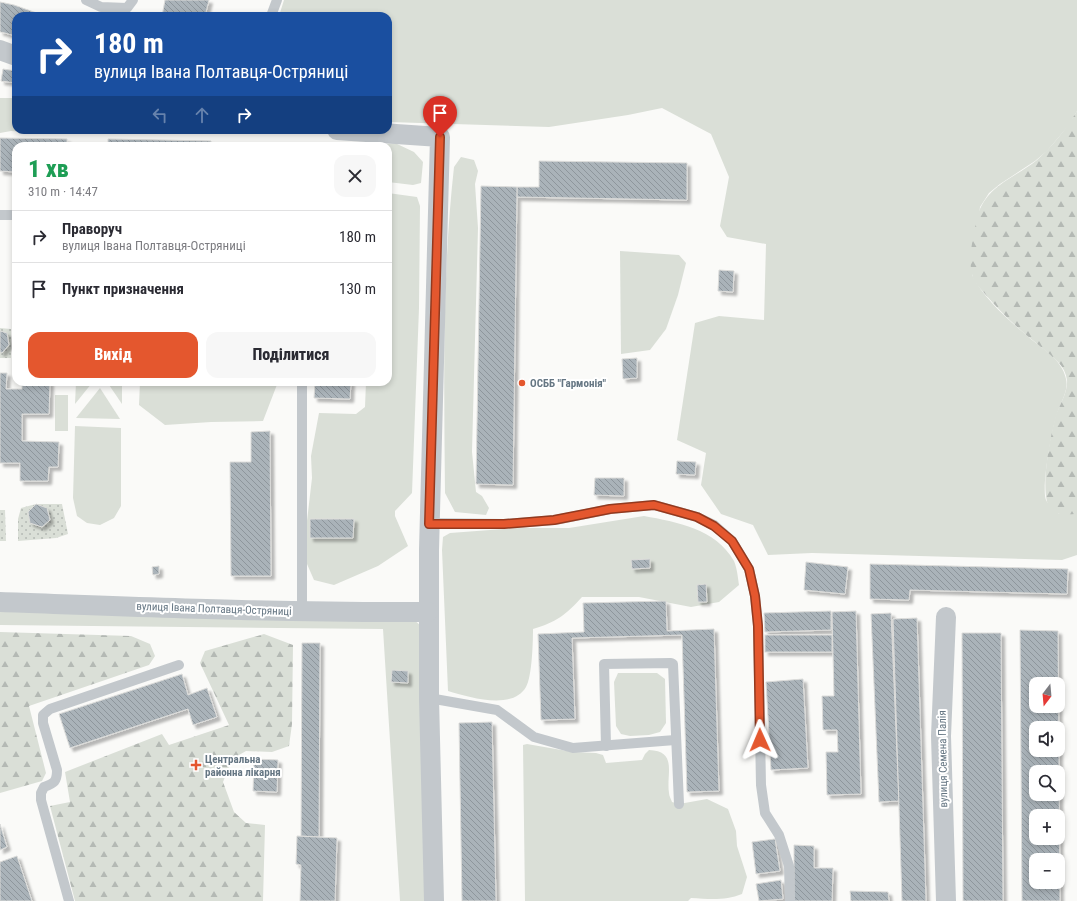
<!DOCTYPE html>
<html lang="uk">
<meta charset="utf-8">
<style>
body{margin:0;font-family:"Roboto Condensed",sans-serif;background:#f7f7f7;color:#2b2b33;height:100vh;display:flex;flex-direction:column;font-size:15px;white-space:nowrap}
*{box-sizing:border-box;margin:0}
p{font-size:13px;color:#7c7c81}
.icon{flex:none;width:22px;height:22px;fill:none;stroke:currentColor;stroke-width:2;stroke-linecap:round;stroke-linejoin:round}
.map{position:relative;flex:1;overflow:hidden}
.sheet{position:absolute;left:12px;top:142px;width:380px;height:244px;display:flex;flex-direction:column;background:#fff;border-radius:12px;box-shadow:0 2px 6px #0003}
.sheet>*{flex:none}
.guide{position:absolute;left:12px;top:12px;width:380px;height:122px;border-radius:12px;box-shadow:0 2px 6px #0003;background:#1a4fa0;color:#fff;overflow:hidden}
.needle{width:26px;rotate:196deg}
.controls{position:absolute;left:1029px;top:677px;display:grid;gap:8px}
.controls a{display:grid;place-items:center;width:36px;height:36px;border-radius:8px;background:#fff;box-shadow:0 2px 6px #0003;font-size:20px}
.pin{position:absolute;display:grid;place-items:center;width:34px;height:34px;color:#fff;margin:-41px -17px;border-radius:50% 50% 50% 0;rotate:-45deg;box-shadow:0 0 4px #0007}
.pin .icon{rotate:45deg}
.me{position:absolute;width:44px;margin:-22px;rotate:359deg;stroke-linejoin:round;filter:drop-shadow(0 0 3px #0008)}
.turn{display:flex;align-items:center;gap:14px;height:84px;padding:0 16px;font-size:18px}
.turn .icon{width:52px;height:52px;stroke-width:2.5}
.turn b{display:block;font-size:28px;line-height:34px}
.lanes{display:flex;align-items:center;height:38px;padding:0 16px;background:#0003;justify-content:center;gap:20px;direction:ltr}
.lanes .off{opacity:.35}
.round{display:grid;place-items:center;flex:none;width:42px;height:42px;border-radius:12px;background:#f7f7f7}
.overview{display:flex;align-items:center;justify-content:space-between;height:68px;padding:0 16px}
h1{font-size:24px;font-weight:800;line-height:30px;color:#1e9e55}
.button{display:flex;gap:8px;margin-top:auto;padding:8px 16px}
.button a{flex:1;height:46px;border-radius:12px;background:#e4572e;color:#fff;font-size:16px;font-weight:800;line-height:46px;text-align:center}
.button a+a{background:#f7f7f7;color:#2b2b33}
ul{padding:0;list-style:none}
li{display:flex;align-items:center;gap:12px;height:52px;padding:0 16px;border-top:1px solid #e1e1e2}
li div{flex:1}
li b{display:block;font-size:15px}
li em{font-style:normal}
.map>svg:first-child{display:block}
</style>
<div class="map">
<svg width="1077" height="901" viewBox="0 0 1077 901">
<defs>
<pattern id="forest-firs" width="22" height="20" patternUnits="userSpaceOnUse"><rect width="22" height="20" fill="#dadfd7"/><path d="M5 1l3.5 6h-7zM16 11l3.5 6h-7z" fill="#b4b9b4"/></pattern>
<pattern id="park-dots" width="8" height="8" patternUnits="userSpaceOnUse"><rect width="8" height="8" fill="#dadfd7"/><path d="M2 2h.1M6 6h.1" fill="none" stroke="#b4b9b4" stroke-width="1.8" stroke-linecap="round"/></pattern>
<pattern id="building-back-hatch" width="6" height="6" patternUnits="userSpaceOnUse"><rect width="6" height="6" fill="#aab3b9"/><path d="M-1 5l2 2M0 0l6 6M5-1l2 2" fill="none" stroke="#8e969c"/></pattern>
<filter id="shadow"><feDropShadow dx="3.5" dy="3.5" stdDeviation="1" flood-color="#0004"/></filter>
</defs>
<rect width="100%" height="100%" fill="#fafaf8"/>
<g fill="#dadfd7">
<path d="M 284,0 L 1077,0 L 1077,111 L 1069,125 L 1047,151 L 1035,161 L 1000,184 L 989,193 L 980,207 L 972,275 C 982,296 1006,318 1024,333 C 1039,347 1062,358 1066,379 C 1069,391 1060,403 1057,414 C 1052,428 1041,488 1046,500 C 1048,505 1055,510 1059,514 L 1077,514 L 1077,555 L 1062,560 L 812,553 L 768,555 L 753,525 L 721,514 L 701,485 L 706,453 L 677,440 L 695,323 L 719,316 L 764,320 L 766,244 L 727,237 L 720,226 L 729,177 L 711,134 L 662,108 L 628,115 L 549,127 L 388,122 L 388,16 L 279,16 Z"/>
<polygon points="0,98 16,98 16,130 60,130 53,134 11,131 0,133"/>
<polygon points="395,143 414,152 423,162 421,183 413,185 388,182 388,146 376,146"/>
<path d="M 461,157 L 474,160 L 478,171 L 475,184 L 478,228 L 472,452 L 476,492 L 482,496 L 489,508 L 486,515 L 455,512 L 445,493 C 444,384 442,275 454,167 Z"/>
<polygon points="388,193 417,197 420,206 419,308 412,493 395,511 395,516 408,546 378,566 334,585 314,580 307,564 307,521 312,478 311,456 319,413 356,414 365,407 366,382 388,382"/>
<polygon points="620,251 679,255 686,263 678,295 666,329 650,350 621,354"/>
<polygon points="76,382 92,382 92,383 75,404"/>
<polygon points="107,382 122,382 122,404"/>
<polygon points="140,382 278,382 263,421 211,422 165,425 139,405"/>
<polygon points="100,388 120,419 76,418"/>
<rect x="55" y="395" width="13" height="36"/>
<polygon points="75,426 121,428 121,506 114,518 100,525 87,523 77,516 73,498"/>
<path d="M 644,516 C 677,522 716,529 734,561 C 737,568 738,578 739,585 L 719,602 L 691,607 L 639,597 L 582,597 C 567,614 555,623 533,629 C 533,642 532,677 526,687 C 512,711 469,697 448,691 L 442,550 L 443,537 L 450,533 L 518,528 L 569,528 Z"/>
<polygon points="0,610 412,618 421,626 428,901 400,901 383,629 0,625"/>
<polygon points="618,673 657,673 665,679 666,723 660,732 649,735 630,736 621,734 616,726 614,682"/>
<path d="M 527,744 L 573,752 L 596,753 L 603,755 L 606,763 L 642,760 L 645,754 L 649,750 C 678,751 666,774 669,793 C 669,796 671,799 672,802 L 679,804 L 707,799 L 728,809 L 736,831 L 737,846 L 747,877 L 742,894 C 725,901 709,899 691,898 L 688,901 L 525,901 L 523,745 Z"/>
</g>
<g fill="url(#forest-firs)">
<path d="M 1077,111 L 1077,514 C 1069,514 1057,516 1051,510 C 1038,495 1051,433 1056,415 C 1060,404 1068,392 1067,380 C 1066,373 1063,367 1058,362 C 1048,352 1036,343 1025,334 C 1011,322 997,308 985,294 C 980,288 973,282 972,274 C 968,258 973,238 976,223 C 982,187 1012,180 1037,160 C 1053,146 1066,129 1077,111 Z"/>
<polygon points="0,632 131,636 150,644 155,656 149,665 29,706 46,773 42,781 0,793"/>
<polygon points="264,634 293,645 292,724 289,746 272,752 246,751 232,759 223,782 234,812 246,823 265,825 263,901 75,901 50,806 70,802 65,772 162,734 169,745 229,725 200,663 205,651"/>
</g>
<g fill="url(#park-dots)">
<polygon points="0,328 11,329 11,358 0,358"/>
<polygon points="36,504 62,504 68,534 56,538 18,541 18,519 21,508"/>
<polygon points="0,510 5,510 6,541 0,541"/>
</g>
<g fill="url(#building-back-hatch)" stroke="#dcdcda" fill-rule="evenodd" filter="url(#shadow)">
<polygon points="165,0 209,0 205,16 162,16"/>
<polygon points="0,2 14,5 45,16 16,16 16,36 1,32 0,32"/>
<polygon points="3,69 16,71 16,83 1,81"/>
<polygon points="0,138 67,139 67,146 16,146 16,172 0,171"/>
<polygon points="108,139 211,141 211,146 108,146"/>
<polygon points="539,161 687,163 687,200 517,197 517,187 539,187"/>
<polygon points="481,186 517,187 513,485 476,484"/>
<polygon points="719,270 734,271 733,292 718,291"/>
<polygon points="0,331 7,333 9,345 2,353 0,352"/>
<polygon points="637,358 637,378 623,379 622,359"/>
<polygon points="0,373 7,373 6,389 22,389 22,382 50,382 49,414 22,414 22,441 59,442 58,467 49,467 48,481 20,481 20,463 0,463"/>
<polygon points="315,382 351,382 350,399 314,398"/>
<polygon points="270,431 271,576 231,576 230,462 251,462 251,432"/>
<polygon points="677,461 696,462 695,475 676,474"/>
<polygon points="595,478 624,478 624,496 594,495"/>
<polygon points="36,504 47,508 50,520 42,527 30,523 28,512"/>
<polygon points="310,519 354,519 353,538 310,538"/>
<polygon points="650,559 650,568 632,569 631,560"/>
<polygon points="806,562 848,567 845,594 804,590"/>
<polygon points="870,564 1068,569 1067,594 910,590 909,600 870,599"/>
<polygon points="159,566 159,574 153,575 152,567"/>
<polygon points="706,584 707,602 698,602 697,585"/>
<polygon points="666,601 667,631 714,629 719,791 687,792 682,635 572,638 575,719 541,720 538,634 584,632 583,603"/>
<polygon points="831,611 831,630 765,632 764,613"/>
<polygon points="856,611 861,794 827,795 826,752 838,752 837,730 823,730 822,696 834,696 832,612"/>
<polygon points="891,613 899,801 879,802 871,614"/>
<polygon points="917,618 926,901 902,901 893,619"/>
<path d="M 1020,630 L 1058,631 L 1060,901 L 1022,901 ZM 1036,684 L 1058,684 L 1058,706 L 1036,706 ZM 1036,728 L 1058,728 L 1058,750 L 1036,750 ZM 1036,772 L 1058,772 L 1058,794 L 1036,794 ZM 1036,816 L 1058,816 L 1058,838 L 1036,838 ZM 1036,860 L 1058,860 L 1058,882 L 1036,882 Z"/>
<polygon points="962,633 1001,633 1003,901 963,901"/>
<rect x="765" y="635" width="67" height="17"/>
<polygon points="302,643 320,643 319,837 301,836"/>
<polygon points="392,670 408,671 408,683 391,682"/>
<polygon points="182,674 188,695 207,688 217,717 193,725 188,709 70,748 59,714"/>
<polygon points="803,679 808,768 771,770 766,682"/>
<polygon points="492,722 496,901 462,901 459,723"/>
<polygon points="254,759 278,760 277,792 253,791"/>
<polygon points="0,824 7,847 0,850"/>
<polygon points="297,836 337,838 335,901 300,901 301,865 296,864"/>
<polygon points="775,839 780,871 756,874 752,842"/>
<polygon points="794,845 814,846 814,868 833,868 832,901 794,901"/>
<polygon points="17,856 32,901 0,901 0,862"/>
<polygon points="781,880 783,899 759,901 756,884"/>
<polygon points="850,891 888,892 889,901 851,901"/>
</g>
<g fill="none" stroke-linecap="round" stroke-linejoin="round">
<g stroke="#c3c8cc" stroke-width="10">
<polyline points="86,0 101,7 127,8 133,0"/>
<polyline points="271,16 277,0"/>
<polyline points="0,215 16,215"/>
<polyline points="302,382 302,611"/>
<polyline points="429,523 504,524 555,520 610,509 654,505 697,517 714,525 732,541 749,569 755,596 758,626 761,785 765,813 779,835 789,866 790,901"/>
<polyline points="429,698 497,710 534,737 573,748 675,740"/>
<polyline points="606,746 604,664 671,663 673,664 679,804"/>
<path d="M 69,901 L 41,800 L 41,793 L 44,787 C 54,783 57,782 57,770 L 43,723 L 43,715 L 50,709 L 179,665"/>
</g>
<g stroke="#c3c8cc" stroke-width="20">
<polyline points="0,50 16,56"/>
<polyline points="337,130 440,137 429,550 429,698 434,901"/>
<path d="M 0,602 C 143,607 286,613 428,612"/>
<polyline points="946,901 941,736 946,617"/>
</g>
</g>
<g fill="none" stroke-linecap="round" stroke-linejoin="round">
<g stroke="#94391e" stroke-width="10">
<polyline id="route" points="440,137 429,524 504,524 554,520 610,509 654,505 697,517 714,526 732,541 749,569 755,596 758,626 760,740"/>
</g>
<use href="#route" stroke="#e4572e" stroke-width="7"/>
</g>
<g fill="#e4572e" stroke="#fff" stroke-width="1.5">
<circle cx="522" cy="383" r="4"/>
<path d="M194 759h4v4h4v4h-4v4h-4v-4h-4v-4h4z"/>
</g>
<g text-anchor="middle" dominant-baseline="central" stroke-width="4" stroke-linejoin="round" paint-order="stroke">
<g font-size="11" font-weight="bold" fill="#657683" stroke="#fff" text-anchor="start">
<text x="530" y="383">ОСББ "Гармонія"</text>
<text x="205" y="759">Центральна<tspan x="205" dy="13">районна лікарня</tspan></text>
</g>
<g font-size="11" fill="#657683" stroke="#fff">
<text transform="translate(214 609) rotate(2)">вулиця Івана Полтавця-Остряниці</text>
<text transform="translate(943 759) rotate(-91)">вулиця Семена Палія</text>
</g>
</g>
</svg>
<div class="controls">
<a><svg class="needle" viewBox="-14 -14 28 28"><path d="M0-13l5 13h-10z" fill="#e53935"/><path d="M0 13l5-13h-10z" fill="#7c7c81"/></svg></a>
<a><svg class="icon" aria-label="sound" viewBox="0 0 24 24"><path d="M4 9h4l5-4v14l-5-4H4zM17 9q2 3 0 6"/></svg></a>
<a><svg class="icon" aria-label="search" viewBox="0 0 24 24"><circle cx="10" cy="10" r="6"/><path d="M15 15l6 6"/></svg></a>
<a>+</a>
<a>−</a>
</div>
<div class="pin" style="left:440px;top:137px;background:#d93025"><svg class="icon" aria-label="arrive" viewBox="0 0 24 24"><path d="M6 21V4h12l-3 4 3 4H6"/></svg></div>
<svg class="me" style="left:760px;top:740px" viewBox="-20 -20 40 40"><path d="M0-17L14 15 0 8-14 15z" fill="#e4572e" stroke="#fff" stroke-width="4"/></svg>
<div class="guide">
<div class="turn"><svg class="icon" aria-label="right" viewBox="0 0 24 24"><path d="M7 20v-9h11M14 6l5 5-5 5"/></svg><div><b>180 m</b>вулиця Івана Полтавця-Остряниці</div></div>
<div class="lanes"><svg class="icon off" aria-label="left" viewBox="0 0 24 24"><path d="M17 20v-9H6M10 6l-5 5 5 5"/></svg><svg class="icon off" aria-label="ahead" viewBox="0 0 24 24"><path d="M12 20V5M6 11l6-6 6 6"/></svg><svg class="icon" aria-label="right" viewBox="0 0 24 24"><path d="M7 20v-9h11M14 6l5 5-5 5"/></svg></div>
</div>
<section class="sheet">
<div class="overview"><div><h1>1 хв</h1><p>310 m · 14:47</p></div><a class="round"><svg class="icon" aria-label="close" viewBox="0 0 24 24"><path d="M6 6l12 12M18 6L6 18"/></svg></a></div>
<ul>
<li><svg class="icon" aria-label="right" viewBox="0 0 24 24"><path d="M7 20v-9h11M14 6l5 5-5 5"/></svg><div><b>Праворуч</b><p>вулиця Івана Полтавця-Остряниці</p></div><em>180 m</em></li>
<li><svg class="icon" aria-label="arrive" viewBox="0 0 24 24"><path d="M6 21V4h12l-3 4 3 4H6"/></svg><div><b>Пункт призначення</b></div><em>130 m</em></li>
</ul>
<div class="button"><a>Вихід</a><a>Поділитися</a></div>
</section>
</div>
